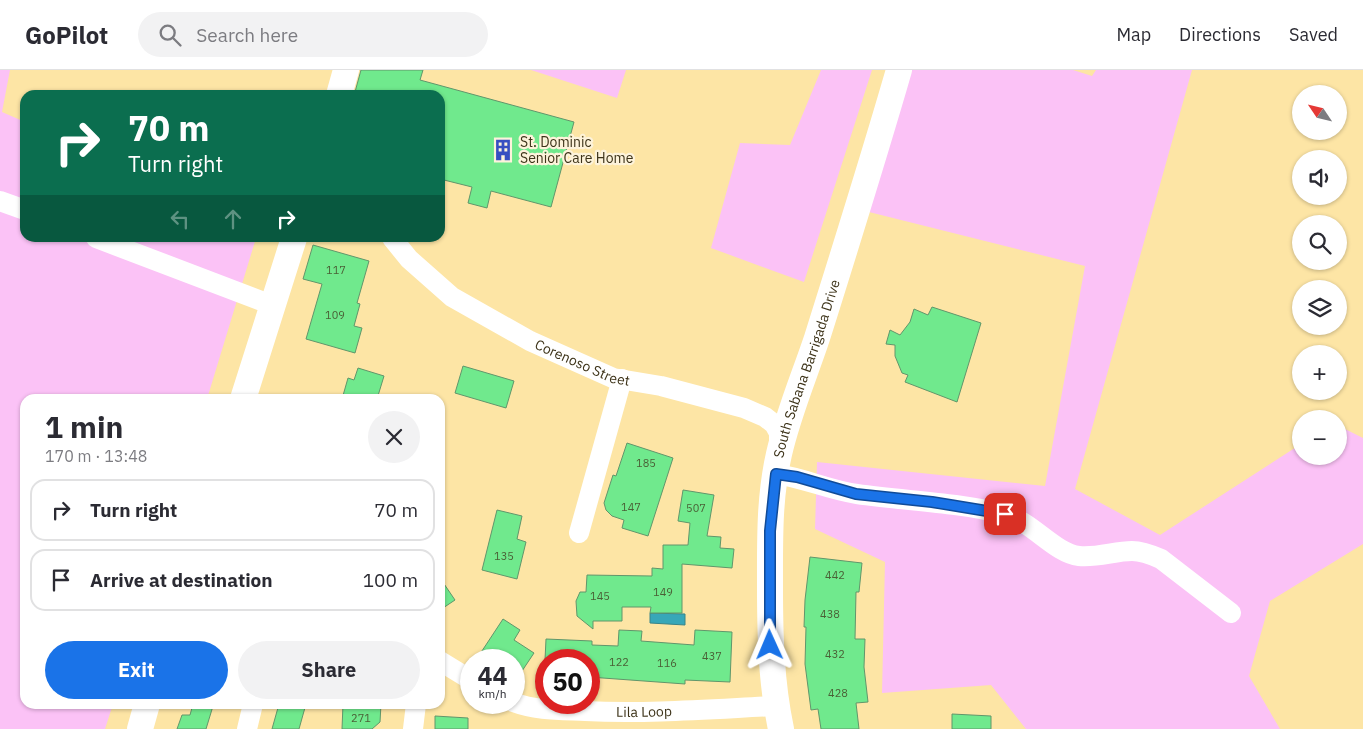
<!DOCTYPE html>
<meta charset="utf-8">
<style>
body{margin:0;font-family:"IBM Plex Sans",sans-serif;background:#f2f2f3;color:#2b2b33;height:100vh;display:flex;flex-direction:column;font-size:19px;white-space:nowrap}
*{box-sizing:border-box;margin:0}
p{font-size:16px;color:#7c7c81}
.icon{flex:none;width:28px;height:28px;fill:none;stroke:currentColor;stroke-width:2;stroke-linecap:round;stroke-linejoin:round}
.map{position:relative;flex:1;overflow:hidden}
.sheet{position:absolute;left:20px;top:324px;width:425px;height:315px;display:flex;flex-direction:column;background:#fff;border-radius:15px;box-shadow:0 1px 4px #0004}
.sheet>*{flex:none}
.top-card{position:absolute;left:20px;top:20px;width:425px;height:152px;border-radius:15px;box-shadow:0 1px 4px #0004;background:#0b6e4f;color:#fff;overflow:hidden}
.needle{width:32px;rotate:305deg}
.tools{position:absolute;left:1292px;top:15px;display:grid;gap:10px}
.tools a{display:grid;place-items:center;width:55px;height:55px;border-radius:50%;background:#fff;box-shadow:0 1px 4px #0004;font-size:25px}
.speed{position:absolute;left:460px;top:579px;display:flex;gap:10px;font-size:25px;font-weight:700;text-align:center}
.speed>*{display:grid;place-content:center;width:65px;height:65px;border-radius:50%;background:#fff;box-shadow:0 1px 4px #0004;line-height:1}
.speed small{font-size:12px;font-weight:400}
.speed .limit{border:8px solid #d22;background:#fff;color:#111}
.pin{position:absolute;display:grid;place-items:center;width:42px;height:42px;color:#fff;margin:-21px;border-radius:10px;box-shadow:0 2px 8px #0006}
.me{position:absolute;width:55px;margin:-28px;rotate:359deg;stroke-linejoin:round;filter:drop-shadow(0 0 4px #0008)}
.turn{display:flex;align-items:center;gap:18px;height:105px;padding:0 25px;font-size:22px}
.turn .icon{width:65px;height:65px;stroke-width:2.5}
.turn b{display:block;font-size:35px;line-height:42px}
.lanes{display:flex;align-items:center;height:48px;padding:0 25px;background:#0003;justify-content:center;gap:25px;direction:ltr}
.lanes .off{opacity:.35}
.round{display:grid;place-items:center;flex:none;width:52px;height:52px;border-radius:26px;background:#f2f2f3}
.overview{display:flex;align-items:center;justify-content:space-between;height:85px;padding:0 25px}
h1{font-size:30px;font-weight:700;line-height:38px}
.action{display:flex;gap:10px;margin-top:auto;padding:10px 25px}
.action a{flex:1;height:58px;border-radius:30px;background:#1a73e8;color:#fff;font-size:20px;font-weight:700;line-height:58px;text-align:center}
.action a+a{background:#f2f2f3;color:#2b2b33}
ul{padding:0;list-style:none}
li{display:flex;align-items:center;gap:15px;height:62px;margin:0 10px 8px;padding:0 15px;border:2px solid #e1e1e2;border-radius:15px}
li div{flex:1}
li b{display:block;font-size:19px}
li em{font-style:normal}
header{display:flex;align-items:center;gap:30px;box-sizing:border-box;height:70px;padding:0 25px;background:#fff;border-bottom:1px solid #e1e1e2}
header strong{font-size:24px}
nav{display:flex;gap:28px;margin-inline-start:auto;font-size:18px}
.search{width:350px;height:45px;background:#f2f2f3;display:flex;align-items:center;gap:12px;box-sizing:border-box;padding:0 18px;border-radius:28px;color:#7c7c81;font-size:19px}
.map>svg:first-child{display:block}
</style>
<header>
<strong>GoPilot</strong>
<div class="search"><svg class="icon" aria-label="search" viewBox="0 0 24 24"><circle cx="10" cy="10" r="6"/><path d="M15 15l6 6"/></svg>Search here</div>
<nav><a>Map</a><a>Directions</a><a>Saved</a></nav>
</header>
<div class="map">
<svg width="1363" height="659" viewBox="0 0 1363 659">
<rect width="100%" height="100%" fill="#fde5a5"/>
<g fill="#fbc2f6">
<polygon points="0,0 10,0 2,42 25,52 25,168 256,168 207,329 25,329 25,634 113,634 105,659 0,659"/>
<polygon points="531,0 626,0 617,28"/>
<polygon points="821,0 872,0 804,212 711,178 740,73 790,75"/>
<polygon points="912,0 1073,0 1092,6 1096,0 1192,0 1075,419 1160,465 1301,374 1301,386 1339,386 1339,356 1363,368 1363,474 1270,531 1249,606 1280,659 1026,659 991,615 882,623 885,492 815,459 817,392 1045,416 1085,196 865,141"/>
</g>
<polygon fill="#37a7b8" stroke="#398488" points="650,543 685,544 685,555 650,553"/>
<g fill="#70e98d" stroke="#61966b">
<polygon points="361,0 423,0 420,10 574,52 551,137 491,121 487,138 468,133 472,117 440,109 440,25 365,25 355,22"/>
<polygon points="313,175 369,191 357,233 360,234 354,256 362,258 355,283 306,269 322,214 303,209"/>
<polygon points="932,237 981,253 957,332 905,312 908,305 902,303 895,286 895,275 886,274 890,260 900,265 910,252 914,239 928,245"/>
<polygon points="463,296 514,311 506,338 455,323"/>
<polygon points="358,298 384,306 377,329 342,329 348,308 354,310"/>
<polygon points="627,373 673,388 648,466 622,458 624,450 612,446 606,440 604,433 613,405 616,406"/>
<polygon points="683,420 714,425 707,466 721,467 720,478 734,479 732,498 682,494 682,543 650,543 651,537 622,537 622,551 593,551 593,559 577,546 576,531 580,522 586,522 587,505 652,506 652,498 663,499 663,475 688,475 690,453 678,451"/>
<polygon points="497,440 522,446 517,469 526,472 517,509 482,500"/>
<polygon points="810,487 862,493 859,522 856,522 855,569 865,569 864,597 868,632 856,633 859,659 821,659 818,639 811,640 805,594 806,557 804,557 805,530"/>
<polygon points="440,508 455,530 440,540"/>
<polygon points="503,549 520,560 514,570 534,583 514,613 514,590 476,590"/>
<polygon points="619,560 642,561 641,571 694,575 695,560 732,562 730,612 685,610 685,614 589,607 589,590 545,590 546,569 592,571 592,575 618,576"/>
<polygon points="193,634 206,634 213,636 206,659 177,659 182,645 190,645"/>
<polygon points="279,634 306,634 299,659 272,659"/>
<polygon points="343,634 381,634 380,652 372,659 342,659"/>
<polygon points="952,644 991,646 991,659 952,659"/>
<polygon points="435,646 468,648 468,659 435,659"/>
</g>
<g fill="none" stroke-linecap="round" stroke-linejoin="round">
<g stroke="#fff" stroke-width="20">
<polyline points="0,131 25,140"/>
<polyline points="96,168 272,235"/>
<path id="s1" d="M 392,168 L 409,189 L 452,227 L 530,271 L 613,308 L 661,316 L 744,338 L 765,347 L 774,354 L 779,363 L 779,379"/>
<path d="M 776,404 C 804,408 829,420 857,424 C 905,431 956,432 1004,444 C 1032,451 1054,483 1079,486 C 1097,488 1115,481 1132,481 C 1142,481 1152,485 1161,489 L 1231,543"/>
<polyline points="579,463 622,309"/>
<polyline points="440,591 471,610"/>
<path id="s2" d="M 513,632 C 537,641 560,640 585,641 C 648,644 712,639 776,636"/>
<polyline points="247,659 253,634"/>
<polyline points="413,659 416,634"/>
</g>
<g stroke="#fff" stroke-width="26">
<polyline points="339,25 346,0"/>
<polyline points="243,329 294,168"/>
<polyline points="140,659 147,634"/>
<path id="s3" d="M 781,659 C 771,612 770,564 770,516 C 770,472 769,427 779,384 C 788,344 804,307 817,268 C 845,179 873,90 899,0"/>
</g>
</g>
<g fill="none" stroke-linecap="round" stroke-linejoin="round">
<g stroke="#114b97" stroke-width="12">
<polyline id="route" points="770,575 770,461 776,404 797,407 856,424 932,432 1005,444"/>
</g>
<use href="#route" stroke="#1a73e8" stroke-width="9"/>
</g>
<defs>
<g id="building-bare" transform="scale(1.725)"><path d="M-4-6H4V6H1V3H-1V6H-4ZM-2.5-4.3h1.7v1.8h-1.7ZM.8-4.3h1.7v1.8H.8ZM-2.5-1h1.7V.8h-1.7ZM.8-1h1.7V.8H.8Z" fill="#374fc1" stroke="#fdf3db" stroke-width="2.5" paint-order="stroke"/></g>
</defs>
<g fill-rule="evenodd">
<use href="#building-bare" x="503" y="80"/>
</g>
<g text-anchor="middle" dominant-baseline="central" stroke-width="4.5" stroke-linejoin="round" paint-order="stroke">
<g font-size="11" fill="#4a6036">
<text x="336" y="200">117</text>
<text x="335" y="245">109</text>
<text x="646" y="393">185</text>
<text x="631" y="437">147</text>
<text x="696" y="438">507</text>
<text x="504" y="486">135</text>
<text x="835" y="505">442</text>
<text x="663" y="522">149</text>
<text x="600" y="526">145</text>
<text x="830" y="544">438</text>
<text x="835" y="584">432</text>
<text x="712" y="586">437</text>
<text x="619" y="592">122</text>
<text x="667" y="593">116</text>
<text x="838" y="623">428</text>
<text x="361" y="648">271</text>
</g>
<g font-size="14" fill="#3d3319" stroke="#fdf3db" text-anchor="start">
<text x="520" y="72">St. Dominic<tspan x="520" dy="16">Senior Care Home</tspan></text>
</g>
<g font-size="14" fill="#3d3319" stroke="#fdf3db">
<text stroke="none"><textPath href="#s1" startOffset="231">Corenoso Street</textPath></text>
<text stroke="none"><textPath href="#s3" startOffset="366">South Sabana Barrigada Drive</textPath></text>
<text stroke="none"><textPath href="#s2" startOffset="132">Lila Loop</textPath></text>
</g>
</g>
</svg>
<div class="tools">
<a><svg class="needle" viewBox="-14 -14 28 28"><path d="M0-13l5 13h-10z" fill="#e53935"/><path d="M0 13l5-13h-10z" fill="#7c7c81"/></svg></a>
<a><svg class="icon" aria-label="sound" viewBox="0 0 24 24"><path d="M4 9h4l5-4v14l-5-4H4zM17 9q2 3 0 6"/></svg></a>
<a><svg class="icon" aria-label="search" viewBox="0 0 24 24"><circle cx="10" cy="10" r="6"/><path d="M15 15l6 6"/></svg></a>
<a><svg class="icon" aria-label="layers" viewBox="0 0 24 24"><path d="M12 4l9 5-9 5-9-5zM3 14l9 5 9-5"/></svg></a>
<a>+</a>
<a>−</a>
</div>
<div class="speed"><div>44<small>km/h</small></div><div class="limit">50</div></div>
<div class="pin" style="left:1005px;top:444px;background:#d93025"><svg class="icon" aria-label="arrive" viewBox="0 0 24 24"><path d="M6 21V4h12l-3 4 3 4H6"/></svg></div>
<svg class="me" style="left:770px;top:575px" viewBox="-20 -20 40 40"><path d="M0-17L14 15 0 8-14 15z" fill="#1a73e8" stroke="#fff" stroke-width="4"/></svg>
<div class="top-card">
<div class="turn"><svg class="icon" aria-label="right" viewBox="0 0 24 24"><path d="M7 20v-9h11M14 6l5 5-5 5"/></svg><div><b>70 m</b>Turn right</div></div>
<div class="lanes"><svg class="icon off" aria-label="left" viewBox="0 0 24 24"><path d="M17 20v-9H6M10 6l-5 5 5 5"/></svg><svg class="icon off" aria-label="ahead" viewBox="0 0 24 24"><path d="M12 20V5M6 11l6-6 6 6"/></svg><svg class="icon" aria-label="right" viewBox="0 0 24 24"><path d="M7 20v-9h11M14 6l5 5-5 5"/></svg></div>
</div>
<section class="sheet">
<div class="overview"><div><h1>1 min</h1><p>170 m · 13:48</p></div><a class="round"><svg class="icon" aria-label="close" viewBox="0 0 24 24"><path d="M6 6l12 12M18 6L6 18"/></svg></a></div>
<ul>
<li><svg class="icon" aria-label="right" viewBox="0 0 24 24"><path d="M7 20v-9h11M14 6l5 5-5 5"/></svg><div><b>Turn right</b></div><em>70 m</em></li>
<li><svg class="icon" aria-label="arrive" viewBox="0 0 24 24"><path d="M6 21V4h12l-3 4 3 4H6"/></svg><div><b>Arrive at destination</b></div><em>100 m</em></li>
</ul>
<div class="action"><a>Exit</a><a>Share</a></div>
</section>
</div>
